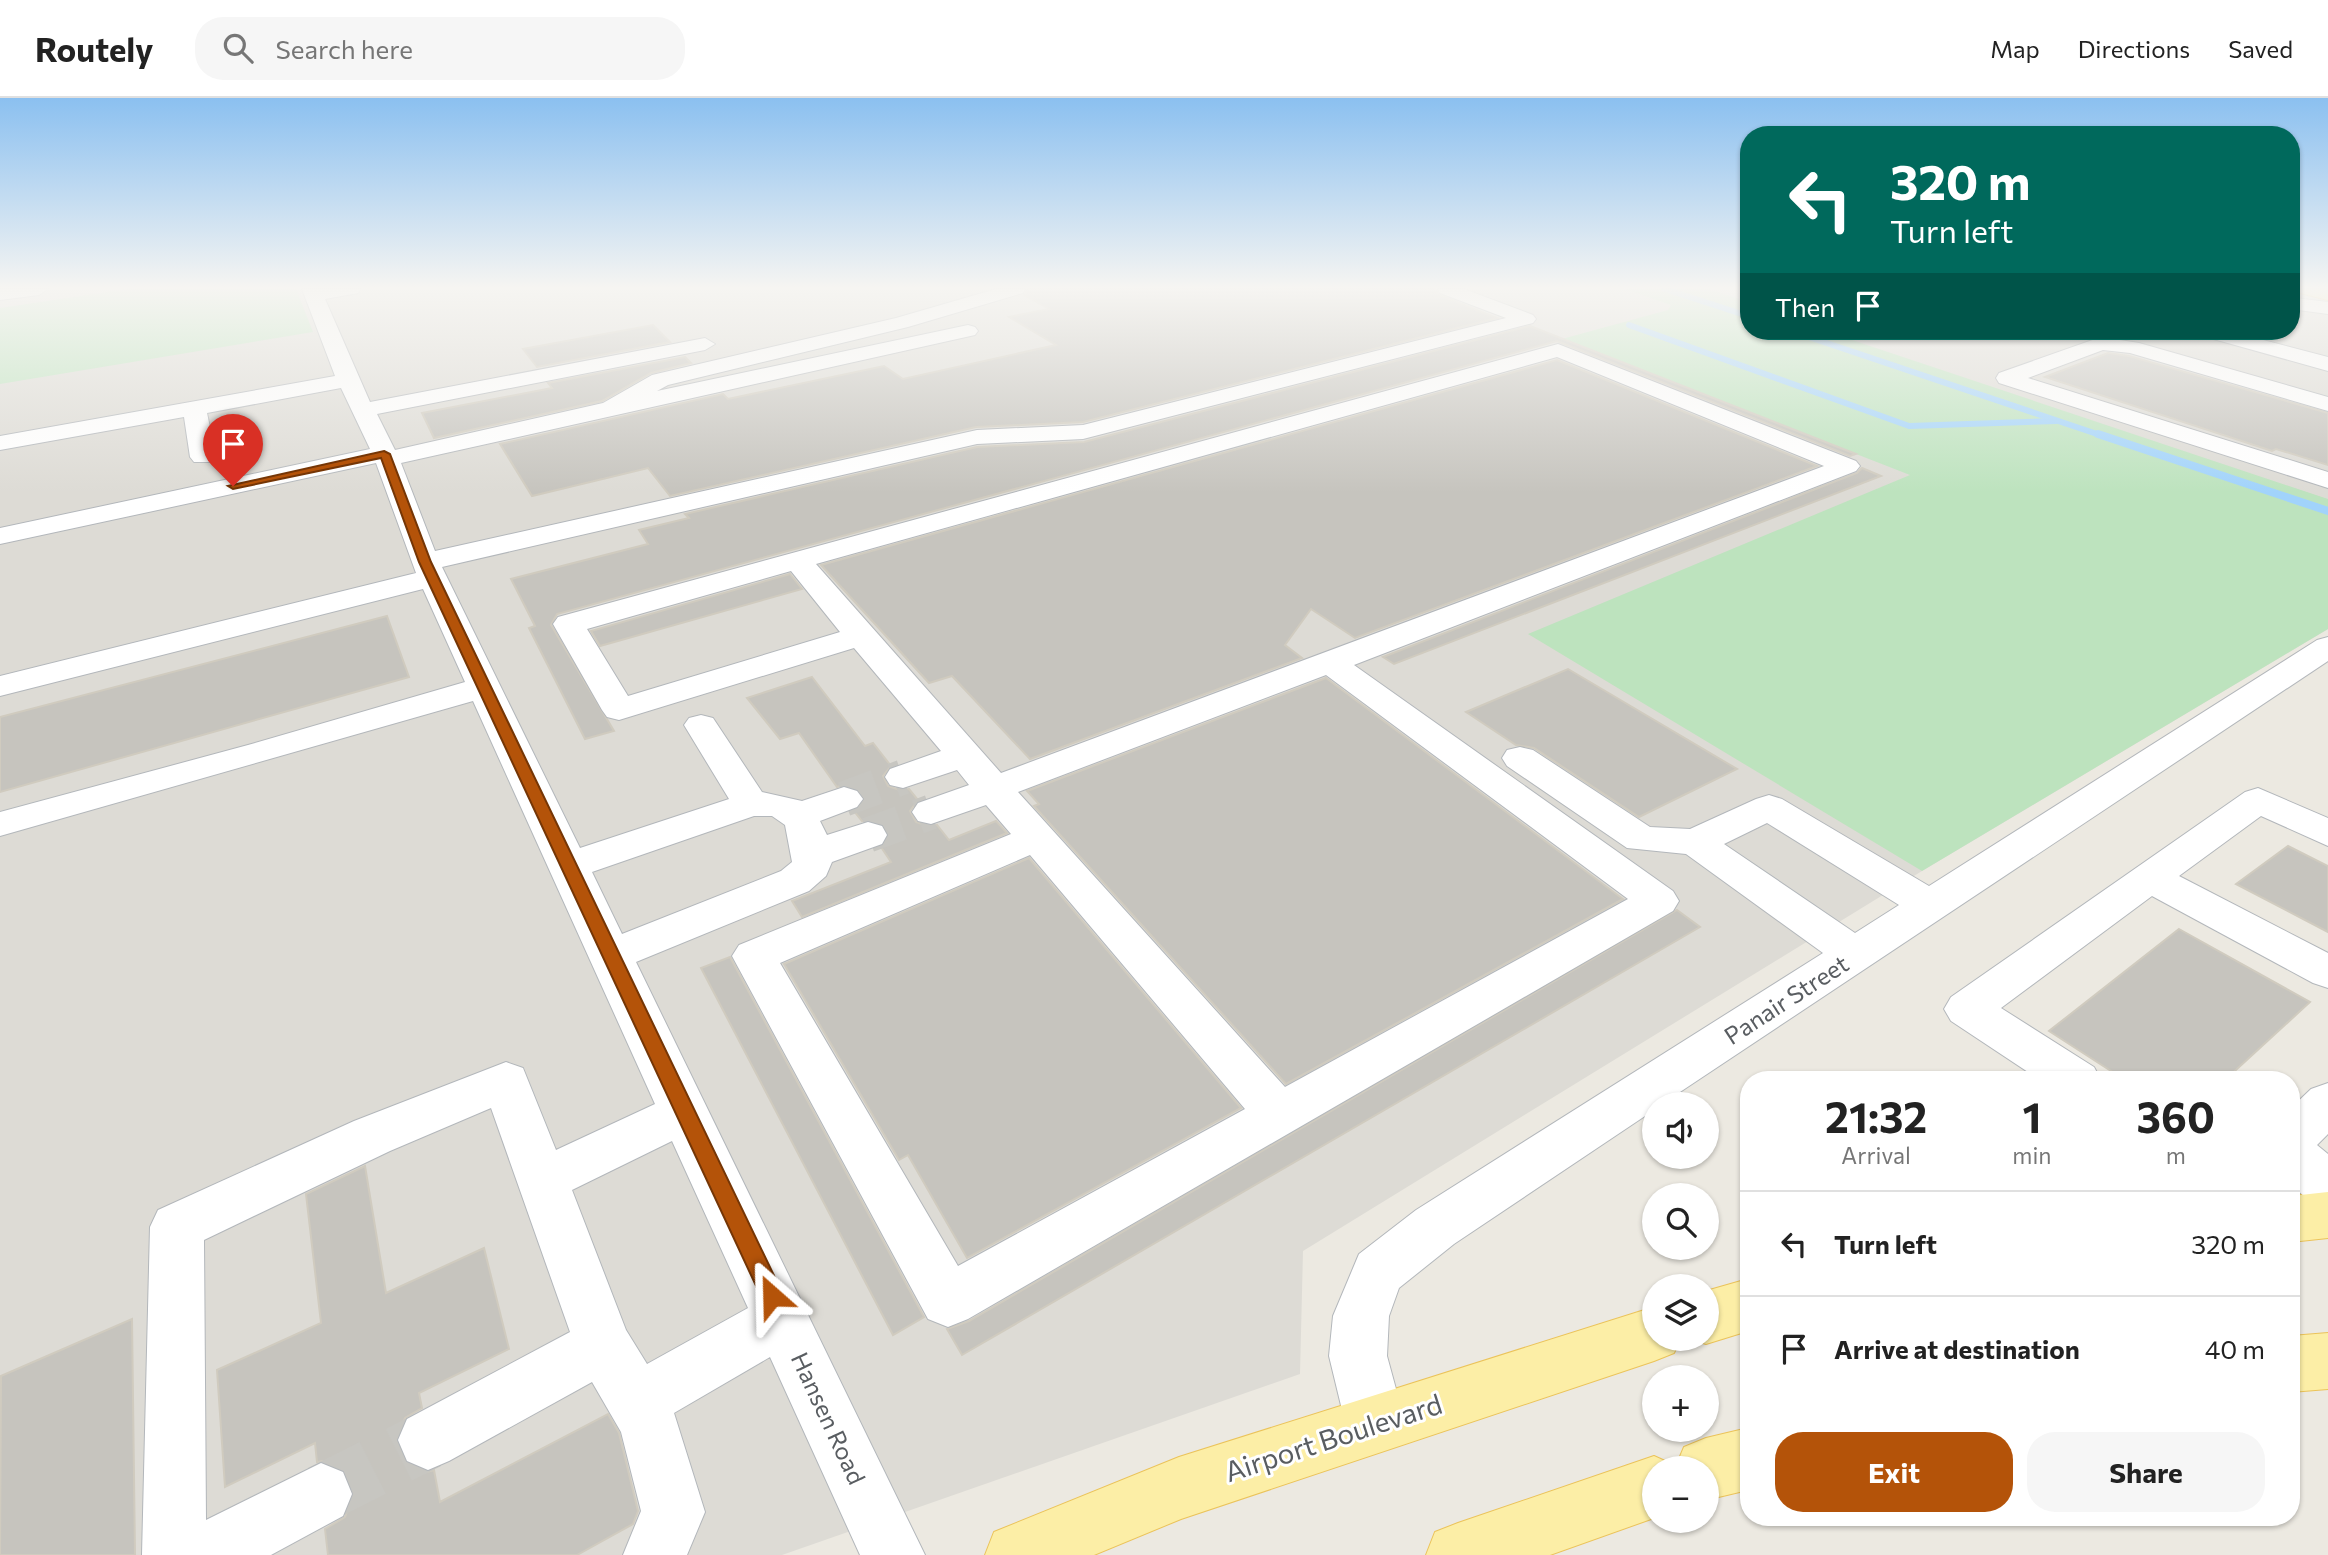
<!DOCTYPE html>
<meta charset="utf-8">
<style>
body{margin:0;font-family:Commissioner,sans-serif;background:#f6f6f6;color:#222;height:100vh;display:flex;flex-direction:column;font-size:26px;white-space:nowrap}
*{box-sizing:border-box;margin:0}
p{font-size:23px;color:#767676}
.icon{flex:none;width:38px;height:38px;fill:none;stroke:currentColor;stroke-width:2;stroke-linecap:round;stroke-linejoin:round}
.map{position:relative;flex:1;overflow:hidden}
.drawer{position:absolute;left:1740px;top:973px;width:560px;height:455px;display:flex;flex-direction:column;background:#fff;border-radius:28px;box-shadow:0 2px 5px #0004}
.drawer>*{flex:none}
.top-card{position:absolute;left:1740px;top:28px;width:560px;height:214px;border-radius:28px;box-shadow:0 2px 5px #0004;background:#00695c;color:#fff;overflow:hidden}
.buttons{position:absolute;left:1642px;top:994px;display:grid;gap:14px}
.buttons a{display:grid;place-items:center;width:77px;height:77px;border-radius:50%;background:#fff;box-shadow:0 2px 5px #0004;font-size:35px}
.pin{position:absolute;display:grid;place-items:center;width:60px;height:60px;color:#fff;margin:-72px -30px;border-radius:50% 50% 50% 0;rotate:-45deg;box-shadow:0 0 7px #0007}
.pin .icon{rotate:45deg}
.me{position:absolute;width:77px;margin:-38px;rotate:335deg;stroke-linejoin:round;filter:drop-shadow(0 0 5px #0008)}
.turn{display:flex;align-items:center;gap:24px;height:147px;padding:0 35px;font-size:32px}
.turn .icon{width:91px;height:91px;stroke-width:2.5}
.turn b{display:block;font-size:49px;line-height:60px}
.then{display:flex;align-items:center;height:66px;padding:0 35px;background:#0003;gap:14px;font-size:26px}
.eta{display:flex;justify-content:space-evenly;align-items:center;height:119px;text-align:center}
.eta b{font-size:42px;font-weight:700;line-height:49px}
.primary-button{display:flex;gap:14px;margin-top:auto;padding:14px 35px}
.primary-button a{flex:1;height:80px;border-radius:28px;background:#b45309;color:#fff;font-size:28px;font-weight:700;line-height:80px;text-align:center}
.primary-button a+a{background:#f6f6f6;color:#222}
ul{padding:0;list-style:none}
li{display:flex;align-items:center;gap:21px;height:105px;padding:0 35px;border-top:2px solid #e0e0e0}
li div{flex:1}
li b{display:block;font-size:26px}
li em{font-style:normal}
header{display:flex;align-items:center;gap:42px;box-sizing:border-box;height:98px;padding:0 35px;background:#fff;border-bottom:2px solid #e0e0e0}
header strong{font-size:33px}
nav{display:flex;gap:38px;margin-inline-start:auto;font-size:24px}
.search{width:490px;height:63px;background:#f6f6f6;display:flex;align-items:center;gap:18px;box-sizing:border-box;padding:0 24px;border-radius:28px;color:#767676;font-size:26px}
.map>svg:first-child{display:block}
</style>
<header>
<strong>Routely</strong>
<div class="search"><svg class="icon" aria-label="search" viewBox="0 0 24 24"><circle cx="10" cy="10" r="6"/><path d="M15 15l6 6"/></svg>Search here</div>
<nav><a>Map</a><a>Directions</a><a>Saved</a></nav>
</header>
<div class="map">
<svg width="2328" height="1457" viewBox="0 0 2328 1457">
<rect width="100%" height="100%" fill="#ece9e1"/>
<polygon fill="#dddbd5" points="0,191 1748,191 1748,233 2291,233 2291,191 2302,191 2328,197 2328,531 1922,773 1303,1153 1300,1276 782,1457 0,1457"/>
<g fill="#bde3be">
<polygon points="128,191 296,191 313,234 0,286 0,210"/>
<polygon points="1625,191 1709,191 1748,204 1748,233 1825,233 2328,401 2328,531 1922,773 1528,536 1910,377 1562,241 1668,212 1671,207"/>
</g>
<g fill="none" stroke-linecap="round" stroke-linejoin="round">
<g stroke="#a1d3fb" stroke-width="6">
<polyline points="1665,191 1748,218"/>
<polyline points="1629,227 1909,328 2056,323"/>
<polyline points="1791,233 2103,338"/>
</g>
<polyline stroke="#a1d3fb" stroke-width="8" points="2098,336 2328,413"/>
</g>
<g fill="#c6c4be" stroke="#d0cbbf" stroke-width="2">
<polygon points="1028,191 1435,191 1439,197 1497,220 1083,324 976,329 670,398 648,370 532,398 500,346 723,296 728,301 884,268 903,281 1056,247 1009,219 1049,211 1024,197"/>
<polygon points="653,227 670,244 537,269 523,251"/>
<polygon points="1530,228 1856,356 1850,358 1557,243 557,516 551,527 614,633 585,641 529,530 535,528 511,481 648,446 639,432 689,420 685,416 977,349 1084,344"/>
<polygon points="2108,255 2129,258 2328,315 2328,367 2276,351 2272,353 2045,279"/>
<polygon points="685,259 691,265 651,275 602,303 434,340 422,315 552,290 548,285"/>
<polygon points="1557,262 1817,368 1355,540 1311,511 1285,547 1302,560 1030,661 952,578 929,585 821,467"/>
<polygon points="1862,370 1881,378 1394,566 1383,559 1857,375"/>
<polygon points="790,476 802,491 600,548 591,533"/>
<polygon points="387,518 409,579 0,694 0,619"/>
<polygon points="1568,571 1737,671 1639,719 1534,650 1516,647 1466,614"/>
<polygon points="812,579 865,648 873,645 891,668 883,678 888,688 902,693 909,691 918,702 910,713 916,724 930,729 937,727 949,742 996,723 1007,735 802,819 792,803 891,764 881,749 889,738 884,727 869,721 862,723 854,713 866,701 859,691 845,686 837,689 799,635 780,641 747,600"/>
<polygon points="1326,580 1623,801 1286,986 1034,708 1039,706 1027,693"/>
<polygon points="2288,748 2328,768 2328,834 2236,786"/>
<polygon points="1029,760 1241,1010 967,1160 908,1057 899,1062 784,866"/>
<polygon points="1677,812 1700,829 962,1257 947,1231 969,1223"/>
<polygon points="2179,831 2310,904 2225,982 2125,982 2049,933"/>
<polygon points="730,859 924,1219 893,1237 701,870"/>
<polygon points="365,1068 386,1195 484,1150 509,1251 419,1295 422,1310 405,1320 396,1341 405,1364 427,1374 434,1372 440,1404 608,1316 619,1335 638,1413 633,1426 577,1457 328,1457 325,1431 345,1419 354,1395 344,1372 322,1363 317,1364 315,1345 225,1389 217,1272 321,1225 306,1096"/>
<polygon points="132,1221 135,1457 0,1457 1,1278"/>
</g>
<g fill="none" stroke-linecap="round" stroke-linejoin="round">
<g stroke="#c7c6c1" stroke-width="35" stroke-dasharray="35 18" stroke-linecap="butt">
<polyline points="844,701 903,679"/>
<polyline points="868,737 931,714"/>
</g>
<polyline stroke="#c7c6c1" stroke-width="58" stroke-dasharray="58 29" stroke-linecap="butt" points="321,1396 428,1342"/>
<g stroke="#b3b7bb" stroke-width="2">
<g id="minor">
<polygon points="0,191 48,191 39,197 0,202"/>
<path d="M 302,191 L 360,191 L 358,195 L 325,201 L 370,304 L 705,240 L 715,246 L 705,252 L 377,316 L 395,352 L 603,305 L 652,277 L 896,220 L 996,191 L 1025,191 L 1023,195 L 908,229 L 668,287 L 657,293 L 968,227 L 975,229 L 978,233 L 975,237 L 401,365 L 435,453 L 977,332 L 1083,327 L 1506,220 L 1440,195 L 1438,191 L 1464,191 L 1533,217 L 1536,221 L 1533,225 L 1083,341 L 977,346 L 442,469 L 580,750 L 729,701 L 684,627 L 689,620 L 701,617 L 713,620 L 762,694 L 802,703 L 844,689 L 857,693 L 863,701 L 857,709 L 820,723 L 827,737 L 868,724 L 882,728 L 887,737 L 882,746 L 832,764 L 826,778 L 809,793 L 636,864 L 925,1457 L 860,1457 L 770,1259 L 674,1315 L 705,1414 L 687,1457 L 623,1457 L 641,1413 L 621,1334 L 592,1284 L 449,1363 L 428,1372 L 407,1363 L 398,1342 L 407,1321 L 570,1234 L 491,1010 L 390,1053 L 204,1142 L 206,1422 L 321,1365 L 343,1374 L 352,1396 L 343,1418 L 271,1457 L 142,1457 L 150,1129 L 158,1112 L 354,1023 L 506,964 L 523,970 L 556,1052 L 655,1006 L 473,603 L 0,738 L 0,714 L 248,647 L 465,584 L 423,491 L 0,598 L 0,578 L 416,475 L 376,365 L 0,446 L 0,430 L 370,351 L 341,290 L 207,315 L 216,359 L 212,364 L 194,364 L 190,359 L 184,319 L 0,352 L 0,338 L 335,278 ZM 754,718 L 772,718 L 785,727 L 792,764 L 781,773 L 622,836 L 592,774 ZM 672,1043 L 748,1210 L 647,1266 L 626,1232 L 572,1092 Z"/>
<polygon points="2295,200 2328,204 2328,216 2291,211 2291,201"/>
<polygon points="2196,233 2229,233 2328,259 2328,273 2199,237"/>
<polygon points="2101,239 2139,245 2328,299 2328,313 2130,255 2103,252 2028,280 2328,374 2328,390 1999,285 1996,280 1999,275"/>
<path d="M 1558,246 L 1856,363 L 1860,368 L 1856,373 L 1354,567 L 1673,793 L 1679,803 L 1673,813 L 968,1221 L 948,1229 L 928,1221 L 732,858 L 739,847 L 1011,736 L 986,707 L 931,726 L 918,723 L 912,714 L 918,705 L 969,687 L 957,672 L 903,690 L 890,687 L 885,679 L 890,671 L 941,653 L 854,550 L 619,622 L 607,619 L 602,612 L 553,526 L 558,519 ZM 1557,259 L 1824,368 L 1001,675 L 816,466 ZM 791,473 L 840,534 L 628,598 L 587,531 ZM 1326,577 L 1628,801 L 1285,989 L 1018,694 ZM 1030,757 L 1245,1011 L 958,1168 L 780,865 Z"/>
<path d="M 2328,539 L 2328,563 L 1662,1006 L 1654,1006 L 1654,1012 L 1454,1146 L 1399,1190 L 1389,1218 L 1387,1258 L 1405,1324 L 1396,1345 L 1375,1354 L 1354,1345 L 1345,1324 L 1329,1258 L 1333,1218 L 1359,1156 L 1416,1112 L 1823,855 L 1686,756 L 1627,750 L 1507,668 L 1502,660 L 1507,652 L 1520,649 L 1533,652 L 1650,729 L 1690,731 L 1756,701 L 1769,697 L 1782,701 L 1929,788 L 2317,542 ZM 1767,725 L 1899,807 L 1855,835 L 1724,746 Z"/>
<polygon points="2258,690 2328,720 2328,748 2261,718 2179,778 2328,855 2328,890 2313,885 2152,798 2001,910 2094,969 2101,982 2040,982 1951,923 1944,911 1951,899 2245,694"/>
<polygon points="2328,985 2328,1036 2317,1047 2328,1056 2328,1110 2310,1104 2291,1086 2291,1010 2311,991"/>
</g>
</g>
<g stroke="#ebc35a" stroke-width="2">
<g id="major">
<polygon points="2298,191 2328,191 2328,202 2300,195"/>
<polygon points="2328,1094 2328,1140 2291,1144 2291,1098"/>
<polygon points="1748,1181 1748,1233 1706,1246 1691,1241 1706,1241 1706,1193"/>
<polygon points="1654,1209 1654,1241 1680,1241 1674,1255 1654,1263 1181,1421 1094,1457 985,1457 994,1434 1179,1359"/>
<polygon points="2328,1235 2328,1291 2291,1294 2291,1238"/>
<polygon points="1748,1330 1748,1392 1706,1402 1706,1370 1654,1370 1654,1420 1550,1457 1426,1457 1435,1434 1458,1425 1654,1358 1676,1368 1684,1349 1706,1340"/>
</g>
</g>
<use href="#minor" fill="#fff" fill-rule="evenodd"/>
<use href="#major" fill="#fceea6" fill-rule="evenodd"/>
</g>
<linearGradient id="sky" x2="0" y2="1"><stop stop-color="#8bc0f0"/><stop offset="0.48" stop-color="#f6f5f2"/><stop offset="1" stop-color="#f6f5f2" stop-opacity="0"/></linearGradient>
<rect width="2328" height="395" fill="url(#sky)"/>
<polygon fill="#b45309" stroke="#753606" stroke-width="2" points="384,353 390,356 431,464 780,1190 783,1198 780,1205 772,1208 764,1205 419,464 381,360 233,391 228,388"/>
<g text-anchor="middle" dominant-baseline="central" stroke-width="6" stroke-linejoin="round" paint-order="stroke">
<g font-size="24" fill="#595d61" stroke="#fff">
<text transform="translate(1786 901) rotate(-33)">Panair Street</text>
<text transform="translate(829 1320) rotate(65)">Hansen Road</text>
</g>
<g font-size="28" fill="#595d61" stroke="#fff">
<text transform="translate(1333 1339) rotate(-18)">Airport Boulevard</text>
</g>
</g>
</svg>
<div class="buttons">
<a><svg class="icon" aria-label="sound" viewBox="0 0 24 24"><path d="M4 9h4l5-4v14l-5-4H4zM17 9q2 3 0 6"/></svg></a>
<a><svg class="icon" aria-label="search" viewBox="0 0 24 24"><circle cx="10" cy="10" r="6"/><path d="M15 15l6 6"/></svg></a>
<a><svg class="icon" aria-label="layers" viewBox="0 0 24 24"><path d="M12 4l9 5-9 5-9-5zM3 14l9 5 9-5"/></svg></a>
<a>+</a>
<a>−</a>
</div>
<div class="pin" style="left:233px;top:388px;background:#d93025"><svg class="icon" aria-label="arrive" viewBox="0 0 24 24"><path d="M6 21V4h12l-3 4 3 4H6"/></svg></div>
<svg class="me" style="left:772px;top:1198px" viewBox="-20 -20 40 40"><path d="M0-17L14 15 0 8-14 15z" fill="#b45309" stroke="#fff" stroke-width="4"/></svg>
<div class="top-card">
<div class="turn"><svg class="icon" aria-label="left" viewBox="0 0 24 24"><path d="M17 20v-9H6M10 6l-5 5 5 5"/></svg><div><b>320 m</b>Turn left</div></div>
<div class="then">Then<svg class="icon" aria-label="arrive" viewBox="0 0 24 24"><path d="M6 21V4h12l-3 4 3 4H6"/></svg></div>
</div>
<section class="drawer">
<div class="eta">
<div><b>21:32</b><p>Arrival</p></div>
<div><b>1</b><p>min</p></div>
<div><b>360</b><p>m</p></div>
</div>
<ul>
<li><svg class="icon" aria-label="left" viewBox="0 0 24 24"><path d="M17 20v-9H6M10 6l-5 5 5 5"/></svg><div><b>Turn left</b></div><em>320 m</em></li>
<li><svg class="icon" aria-label="arrive" viewBox="0 0 24 24"><path d="M6 21V4h12l-3 4 3 4H6"/></svg><div><b>Arrive at destination</b></div><em>40 m</em></li>
</ul>
<div class="primary-button"><a>Exit</a><a>Share</a></div>
</section>
</div>
